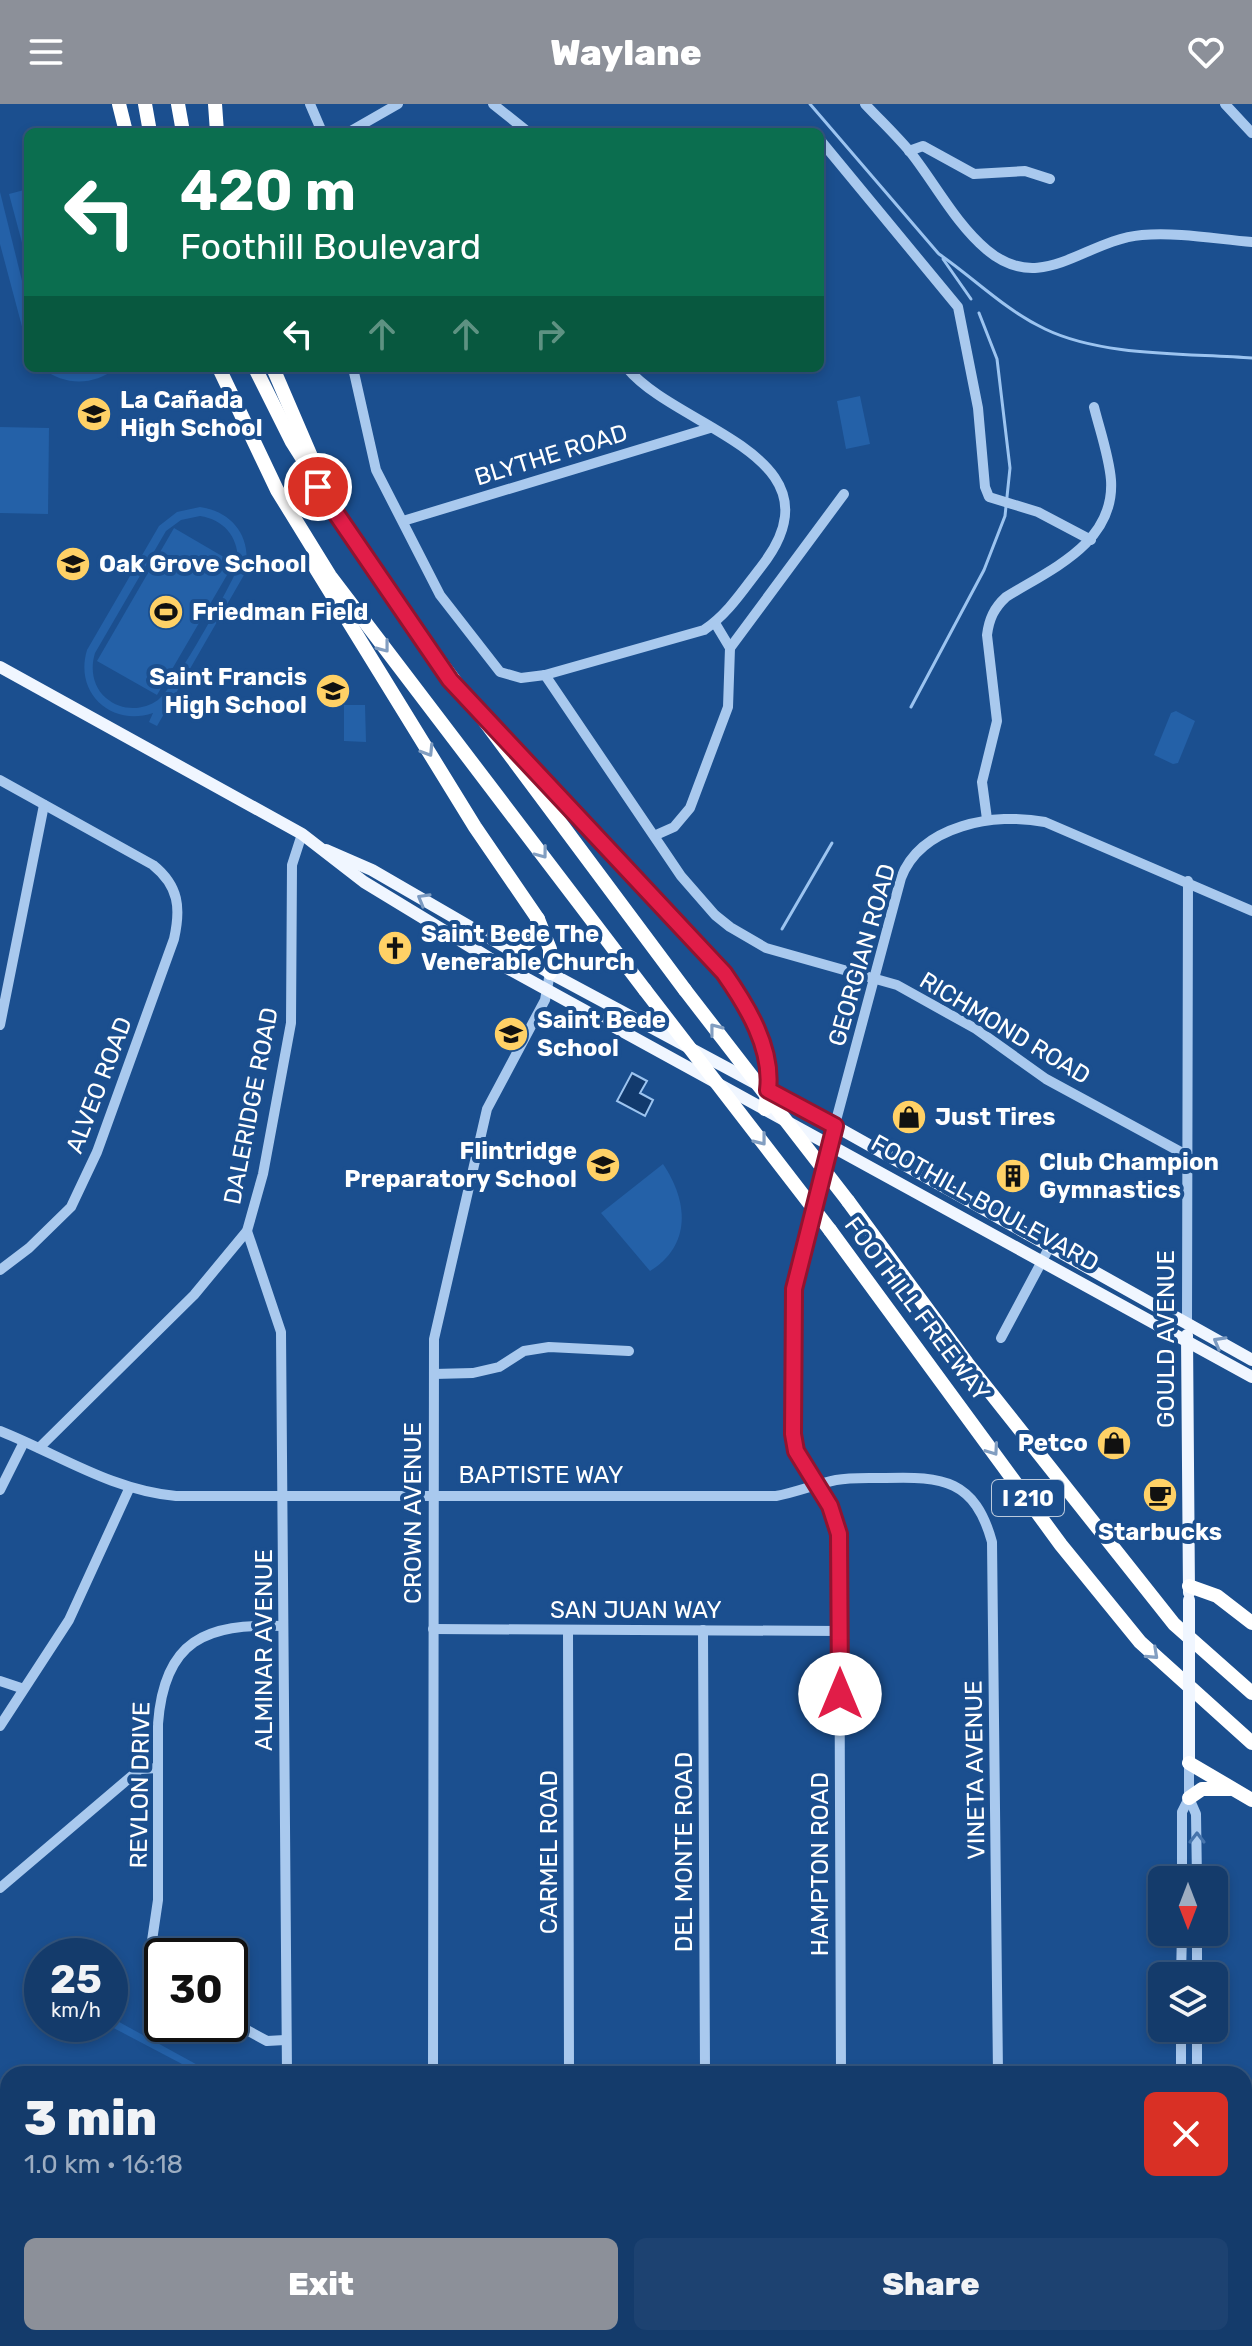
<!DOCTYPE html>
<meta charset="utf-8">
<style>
body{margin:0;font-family:Rubik,sans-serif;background:#1d4271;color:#f1f3f6;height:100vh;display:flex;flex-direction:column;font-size:30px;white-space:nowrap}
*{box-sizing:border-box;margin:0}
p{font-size:26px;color:#9dadc1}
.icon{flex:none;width:44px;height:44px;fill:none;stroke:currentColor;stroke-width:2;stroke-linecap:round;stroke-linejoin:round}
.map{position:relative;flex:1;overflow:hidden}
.panel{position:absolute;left:0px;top:1962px;width:1252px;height:280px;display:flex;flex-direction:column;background:#143b6b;border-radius:24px 24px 0 0;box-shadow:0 4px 12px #0003,0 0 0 2px #33557e}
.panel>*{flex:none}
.guide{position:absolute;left:24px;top:24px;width:800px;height:244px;border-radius:12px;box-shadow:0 4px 12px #0003,0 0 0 2px #33557e;background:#0b6e4f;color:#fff;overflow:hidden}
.needle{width:52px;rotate:180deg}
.tools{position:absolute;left:1148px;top:1762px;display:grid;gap:16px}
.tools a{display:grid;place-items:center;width:80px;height:80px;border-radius:12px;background:#143b6b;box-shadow:0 4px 12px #0003,0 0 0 2px #33557e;font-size:40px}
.speed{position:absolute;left:24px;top:1834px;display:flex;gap:16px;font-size:40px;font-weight:700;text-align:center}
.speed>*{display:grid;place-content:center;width:104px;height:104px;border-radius:50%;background:#143b6b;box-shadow:0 4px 12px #0003,0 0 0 2px #33557e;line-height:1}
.speed small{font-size:20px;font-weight:400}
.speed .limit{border:4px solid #111;border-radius:12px;background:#fff;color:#111}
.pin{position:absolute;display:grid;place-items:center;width:68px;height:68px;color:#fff;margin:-34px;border:4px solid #fff;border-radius:50%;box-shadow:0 2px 8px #0007}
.me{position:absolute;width:88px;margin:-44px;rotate:0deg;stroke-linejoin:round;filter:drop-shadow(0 0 6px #0008)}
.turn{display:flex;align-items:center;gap:28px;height:168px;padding:0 24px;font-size:36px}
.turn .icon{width:104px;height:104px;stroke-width:2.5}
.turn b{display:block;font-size:56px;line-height:68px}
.lanes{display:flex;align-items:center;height:76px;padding:0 24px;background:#0003;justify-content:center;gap:40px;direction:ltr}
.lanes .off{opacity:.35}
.round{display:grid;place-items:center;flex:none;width:84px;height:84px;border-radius:12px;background:#1d4271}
.overview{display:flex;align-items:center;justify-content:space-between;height:136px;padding:0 24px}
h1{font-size:48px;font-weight:800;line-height:60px}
.cta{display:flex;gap:16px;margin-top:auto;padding:16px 24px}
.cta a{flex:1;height:92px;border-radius:12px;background:#8c9099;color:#fff;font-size:32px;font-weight:800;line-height:92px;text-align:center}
.cta a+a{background:#1d4271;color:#f1f3f6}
header{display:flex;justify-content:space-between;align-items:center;height:104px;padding:0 24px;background:#8c9099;color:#fff;font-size:36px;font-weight:800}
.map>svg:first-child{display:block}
</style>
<header><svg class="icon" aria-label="menu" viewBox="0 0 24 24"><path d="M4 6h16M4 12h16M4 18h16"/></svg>Waylane<svg class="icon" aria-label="heart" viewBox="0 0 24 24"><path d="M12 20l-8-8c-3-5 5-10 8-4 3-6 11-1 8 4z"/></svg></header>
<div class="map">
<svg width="1252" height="2242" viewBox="0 0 1252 2242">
<rect width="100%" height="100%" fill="#1b4f8f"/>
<g fill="#2461a8" fill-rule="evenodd">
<polygon points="28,85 28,161 9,90"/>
<polygon points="0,88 28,201 28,245 0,140"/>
<path d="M 42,264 L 116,264 C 93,282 65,282 42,264 Z"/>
<polygon points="860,292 870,340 846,345 837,297"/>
<polygon points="0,323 49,324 48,410 0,409"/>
<path d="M 200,403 C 235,408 254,437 244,471 L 157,622 L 149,618 L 153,609 C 111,623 74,589 87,546 L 159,422 L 177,408 ZM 200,412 C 228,416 243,440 236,468 C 225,491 175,583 158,596 C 143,607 121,607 106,594 C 93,583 90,565 95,549 L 166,427 L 181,416 Z"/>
<polygon points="174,424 234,459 157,591 97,557"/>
<polygon points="344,601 365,601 366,638 344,637"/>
<polygon points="1176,607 1195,617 1178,659 1173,660 1154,651 1171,609"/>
<path d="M 663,1060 C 688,1097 692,1141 650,1167 L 601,1109 Z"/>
<polygon points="110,1913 214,1970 201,1970 106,1920 110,1920"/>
</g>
<polygon fill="#123a6d" stroke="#9cc4f0" stroke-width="2" points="632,969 647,977 640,989 653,996 645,1012 617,997"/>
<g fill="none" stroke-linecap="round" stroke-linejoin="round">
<g stroke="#9cc4f0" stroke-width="3">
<polyline points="810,0 938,149"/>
<path d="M 939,150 C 975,175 1005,206 1045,225 C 1103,253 1188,249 1252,254"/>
<polyline points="943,155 971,195"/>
<polyline points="911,603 984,466 1005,412 1010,364 997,255 979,209"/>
<polyline points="782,825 832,739"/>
</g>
<g stroke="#a9c9ee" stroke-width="10">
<polyline points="310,0 322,28"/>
<polyline points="493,0 528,28"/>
<path d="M 865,0 C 880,16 897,32 911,49 C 936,81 956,120 987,146 C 1042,192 1084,136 1142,131 C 1178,128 1216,135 1252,138"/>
<polyline points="1225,0 1252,29"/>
<polyline points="349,28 398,0"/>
<polyline points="821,37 958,203 978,304 985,383 989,393 1038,408 1091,436"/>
<polyline points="909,47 923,42 974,70 1025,67 1050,75"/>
<path d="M 353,264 L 376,366 L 440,491 L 500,568 L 521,574 L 545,571 L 704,526 C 728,510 743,486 761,463 C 848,352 678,326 627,264"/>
<polyline points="403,417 710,324"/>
<polyline points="715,519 730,544"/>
<polyline points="545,571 681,772 715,811 730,823 766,844 897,881 976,925 1046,975 1188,1052"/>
<path d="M 0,676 L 153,761 C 179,782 181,804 174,835 L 97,1048 L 71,1103 L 29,1144 L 0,1166"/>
<path d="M 987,715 L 982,678 L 997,617 L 987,531 C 989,515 994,504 1006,493 C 1051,465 1115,439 1111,376 C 1109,352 1100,327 1094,303"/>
<polyline points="656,731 674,723 690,704 728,603 730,544 844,390"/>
<polyline points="0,921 44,701"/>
<polyline points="247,1127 281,1228 287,1970"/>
<polyline points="1187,1219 1188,777"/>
<polyline points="1001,1234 1049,1144"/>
<polyline points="434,1270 473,1269 499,1263 524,1247 549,1243 629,1247"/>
<path d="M 0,1327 C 60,1351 111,1386 176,1392 L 776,1392 C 797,1388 816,1380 836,1376 C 851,1373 869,1374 885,1374 C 943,1372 975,1376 992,1438 L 998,1970"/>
<polyline points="39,1344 194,1191 247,1127 263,1070 291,919 292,761 302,730"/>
<polyline points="0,1386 24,1338"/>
<polyline points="433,1525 840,1527"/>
<polyline points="568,1526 569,1970"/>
<polyline points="703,1526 705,1970"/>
<polyline points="0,1577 21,1584"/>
<polyline points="0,1622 69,1516 129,1385"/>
<polyline points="1189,1694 1196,1710 1197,1776"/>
<polyline points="1182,1776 1182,1708 1189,1694 1189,1659"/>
<polyline points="0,1784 140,1665 158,1664"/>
<polyline points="1197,1828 1197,1872"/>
<polyline points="1181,1872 1182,1828"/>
<path d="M 162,1877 L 149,1857 L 158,1796 L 158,1620 C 164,1536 206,1519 283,1522"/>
<polyline points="230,1917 267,1937 285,1936"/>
<polyline points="1197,1924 1197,1970"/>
<polyline points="433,1970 434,1235 487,1005 545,896 550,869"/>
<path d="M 841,1970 L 839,1430 L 830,1402 L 803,1361 L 793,1330 L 794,1185 L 804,1136 L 901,774 C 921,721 995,708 1045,718 L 1252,807"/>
<polyline points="1181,1970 1181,1924"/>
<polyline points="1244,2018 1252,2018"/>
<polyline points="225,2234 237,2242"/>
<polyline points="342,2234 352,2242"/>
<polyline points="586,2234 596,2234"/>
<polyline points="615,2234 631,2242"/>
<polyline points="1001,2234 1001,2242"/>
<polyline points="1184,2234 1184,2242"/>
<polyline points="118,2242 129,2234"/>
<polyline points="275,2242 280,2234"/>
<polyline points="1199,2242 1199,2234"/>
</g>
<g stroke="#f0f6ff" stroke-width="12">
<polyline points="0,563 302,730 364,778 489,854 1252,1273"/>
<polyline points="326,746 372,766 550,869 835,1022 1252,1256"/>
<polyline points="1187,1231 1189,1489"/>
<polyline points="1189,1659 1189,1619"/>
</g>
<g stroke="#fff" stroke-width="14">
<polyline points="119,0 126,28"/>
<polyline points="145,0 150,28"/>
<polyline points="178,0 183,28"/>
<polyline points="215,0 217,28"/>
<polyline points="219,264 277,386 330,472 645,886"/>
<polyline points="255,264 292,338 378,474 685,886"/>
<polyline points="273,264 319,371"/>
<polyline points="310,455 475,723 538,815 550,845 550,869"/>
<path d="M 508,638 C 544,677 578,717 615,755 C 680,822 784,900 765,1005"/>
<polyline points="514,848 531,837 538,815"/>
<polyline points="848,1097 967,1259 1174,1520 1252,1589"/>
<polyline points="830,1126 1061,1441 1140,1538 1252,1639"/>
<polyline points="1189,1482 1217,1492 1252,1519"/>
<polyline points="1189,1659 1252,1696"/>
<polyline points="1189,1694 1202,1685 1230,1685"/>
</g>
<polyline stroke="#f0f6ff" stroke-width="12" points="1189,1496 1189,1619"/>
<g stroke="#fff" stroke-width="14">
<polyline points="645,886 830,1126"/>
<polyline points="685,886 848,1097"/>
</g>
</g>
<defs><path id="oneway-chevron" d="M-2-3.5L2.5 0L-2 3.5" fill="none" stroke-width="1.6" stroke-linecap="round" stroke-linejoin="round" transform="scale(2)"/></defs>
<g stroke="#829ec1">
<use href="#oneway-chevron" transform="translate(384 543) rotate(52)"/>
<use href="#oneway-chevron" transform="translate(428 647) rotate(58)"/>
<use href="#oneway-chevron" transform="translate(542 749) rotate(53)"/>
<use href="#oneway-chevron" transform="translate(715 925) rotate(-128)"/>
<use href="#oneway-chevron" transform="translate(761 1036) rotate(52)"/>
<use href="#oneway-chevron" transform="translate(993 1346) rotate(55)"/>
<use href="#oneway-chevron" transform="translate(1153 1550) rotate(43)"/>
</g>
<g stroke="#7b9ac1">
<use href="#oneway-chevron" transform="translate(423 795) rotate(-150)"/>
<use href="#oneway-chevron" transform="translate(1219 1238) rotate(-151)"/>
</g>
<use stroke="#4674ac" href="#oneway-chevron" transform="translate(1197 1734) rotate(-90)"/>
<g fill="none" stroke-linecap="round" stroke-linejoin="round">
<g stroke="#92132f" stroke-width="20">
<path id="route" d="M 318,383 L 450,576 L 724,869 C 747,902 773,944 768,986 L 835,1022 L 794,1185 L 793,1330 L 796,1347 L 830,1402 L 839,1430 L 840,1590"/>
</g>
<use href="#route" stroke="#e11d48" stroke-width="14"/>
</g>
<defs>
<g id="school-disc" transform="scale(1.8)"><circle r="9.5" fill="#ffd166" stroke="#1b4f8f"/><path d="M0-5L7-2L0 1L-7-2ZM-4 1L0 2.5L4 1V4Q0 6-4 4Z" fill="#111"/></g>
<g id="stadium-disc" transform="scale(1.8)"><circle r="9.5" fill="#ffd166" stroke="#1b4f8f"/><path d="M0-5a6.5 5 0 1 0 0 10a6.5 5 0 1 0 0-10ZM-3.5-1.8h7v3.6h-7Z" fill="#111"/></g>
<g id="church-disc" transform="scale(1.8)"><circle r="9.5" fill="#ffd166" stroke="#1b4f8f"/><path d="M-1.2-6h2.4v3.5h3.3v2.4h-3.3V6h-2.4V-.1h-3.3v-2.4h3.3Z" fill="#111"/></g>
<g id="shop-disc" transform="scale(1.8)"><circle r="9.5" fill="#ffd166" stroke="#1b4f8f"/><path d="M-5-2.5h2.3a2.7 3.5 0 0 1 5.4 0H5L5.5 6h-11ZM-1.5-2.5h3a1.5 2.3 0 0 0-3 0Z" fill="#111"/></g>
<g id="building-disc" transform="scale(1.8)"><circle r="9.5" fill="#ffd166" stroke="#1b4f8f"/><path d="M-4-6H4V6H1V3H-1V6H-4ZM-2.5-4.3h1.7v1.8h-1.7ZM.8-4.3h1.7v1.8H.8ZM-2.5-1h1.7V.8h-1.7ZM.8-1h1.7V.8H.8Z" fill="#111"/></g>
<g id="cafe-disc" transform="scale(1.8)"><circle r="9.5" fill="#ffd166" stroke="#1b4f8f"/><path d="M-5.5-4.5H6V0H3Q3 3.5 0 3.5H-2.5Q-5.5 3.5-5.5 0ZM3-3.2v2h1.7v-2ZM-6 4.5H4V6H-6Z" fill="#111"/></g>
</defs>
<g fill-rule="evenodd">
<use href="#school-disc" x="94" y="310"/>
<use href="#school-disc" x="73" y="460"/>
<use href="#stadium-disc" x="166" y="508"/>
<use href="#school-disc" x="333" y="587"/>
<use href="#church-disc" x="395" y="844"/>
<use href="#school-disc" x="511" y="930"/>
<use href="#shop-disc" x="909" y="1013"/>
<use href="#school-disc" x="603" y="1061"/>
<use href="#building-disc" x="1013" y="1072"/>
<use href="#shop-disc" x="1114" y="1339"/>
<use href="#cafe-disc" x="1160" y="1391"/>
</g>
<g text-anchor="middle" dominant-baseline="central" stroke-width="8" stroke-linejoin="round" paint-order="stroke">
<rect fill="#1b4f8f" stroke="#bbcadd" stroke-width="2" x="992" y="1376" width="72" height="36" rx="6"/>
<g font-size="22" font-weight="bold" fill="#fff">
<text x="1028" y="1394">I 210</text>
</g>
<g font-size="24" font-weight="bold" fill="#fff" stroke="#1b4f8f" text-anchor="start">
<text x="120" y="296">La Cañada<tspan x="120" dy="28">High School</tspan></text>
<text x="99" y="460">Oak Grove School</text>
<text x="192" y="508">Friedman Field</text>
<text x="307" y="573" text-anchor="end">Saint Francis<tspan x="307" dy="28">High School</tspan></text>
<text x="421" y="830">Saint Bede The<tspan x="421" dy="28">Venerable Church</tspan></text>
<text x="537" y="916">Saint Bede<tspan x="537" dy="28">School</tspan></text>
<text x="935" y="1013">Just Tires</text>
<text x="577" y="1047" text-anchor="end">Flintridge<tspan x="577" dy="28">Preparatory School</tspan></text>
<text x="1039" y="1058">Club Champion<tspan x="1039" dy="28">Gymnastics</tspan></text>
<text x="1088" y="1339" text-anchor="end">Petco</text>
<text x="1160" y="1428" text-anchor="middle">Starbucks</text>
</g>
<g font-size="24" fill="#fff" stroke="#1b4f8f">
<text transform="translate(551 351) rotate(-17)">BLYTHE ROAD</text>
<text transform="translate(862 851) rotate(-74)">GEORGIAN ROAD</text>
<text transform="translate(1005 924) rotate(31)">RICHMOND ROAD</text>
<text transform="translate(99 981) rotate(-69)">ALVEO ROAD</text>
<text transform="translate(251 1002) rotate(-79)">DALERIDGE ROAD</text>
<text transform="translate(985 1099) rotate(29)">FOOTHILL BOULEVARD</text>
<text transform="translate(917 1205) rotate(53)">FOOTHILL FREEWAY</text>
<text transform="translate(1166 1235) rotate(-90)">GOULD AVENUE</text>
<text x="541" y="1371">BAPTISTE WAY</text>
<text transform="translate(413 1409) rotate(-90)">CROWN AVENUE</text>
<text x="636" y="1506">SAN JUAN WAY</text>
<text transform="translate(264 1546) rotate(-90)">ALMINAR AVENUE</text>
<text transform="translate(975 1666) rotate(-91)">VINETA AVENUE</text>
<text transform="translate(140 1681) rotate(-89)">REVLON DRIVE</text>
<text transform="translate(549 1748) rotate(-90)">CARMEL ROAD</text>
<text transform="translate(684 1748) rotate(-90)">DEL MONTE ROAD</text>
<text transform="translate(820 1760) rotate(-90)">HAMPTON ROAD</text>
</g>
</g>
</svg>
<div class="tools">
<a><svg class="needle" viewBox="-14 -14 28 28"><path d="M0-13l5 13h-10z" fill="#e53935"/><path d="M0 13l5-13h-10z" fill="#9dadc1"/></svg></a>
<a><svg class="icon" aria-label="layers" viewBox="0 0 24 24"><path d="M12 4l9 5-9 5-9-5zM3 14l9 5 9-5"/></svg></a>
</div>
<div class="speed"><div>25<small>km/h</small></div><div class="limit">30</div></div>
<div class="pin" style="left:318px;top:383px;background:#d93025"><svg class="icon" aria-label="arrive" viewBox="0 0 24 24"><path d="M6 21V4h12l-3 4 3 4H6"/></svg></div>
<svg class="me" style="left:840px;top:1590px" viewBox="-20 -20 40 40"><circle r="19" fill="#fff"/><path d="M0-13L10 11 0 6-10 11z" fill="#e11d48"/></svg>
<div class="guide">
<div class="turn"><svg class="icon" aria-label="left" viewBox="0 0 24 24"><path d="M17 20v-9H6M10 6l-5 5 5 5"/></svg><div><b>420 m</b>Foothill Boulevard</div></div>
<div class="lanes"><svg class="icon" aria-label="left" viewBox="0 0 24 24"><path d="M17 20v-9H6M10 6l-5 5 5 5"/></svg><svg class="icon off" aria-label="ahead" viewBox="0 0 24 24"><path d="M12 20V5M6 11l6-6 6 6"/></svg><svg class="icon off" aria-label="ahead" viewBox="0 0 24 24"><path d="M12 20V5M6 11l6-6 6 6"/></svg><svg class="icon off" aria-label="right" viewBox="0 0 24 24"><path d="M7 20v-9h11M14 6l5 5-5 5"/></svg></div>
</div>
<section class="panel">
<div class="overview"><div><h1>3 min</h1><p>1.0 km · 16:18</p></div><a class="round" style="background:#d93025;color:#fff"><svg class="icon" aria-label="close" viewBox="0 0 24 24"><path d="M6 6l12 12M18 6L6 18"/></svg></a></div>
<div class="cta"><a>Exit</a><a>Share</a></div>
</section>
</div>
